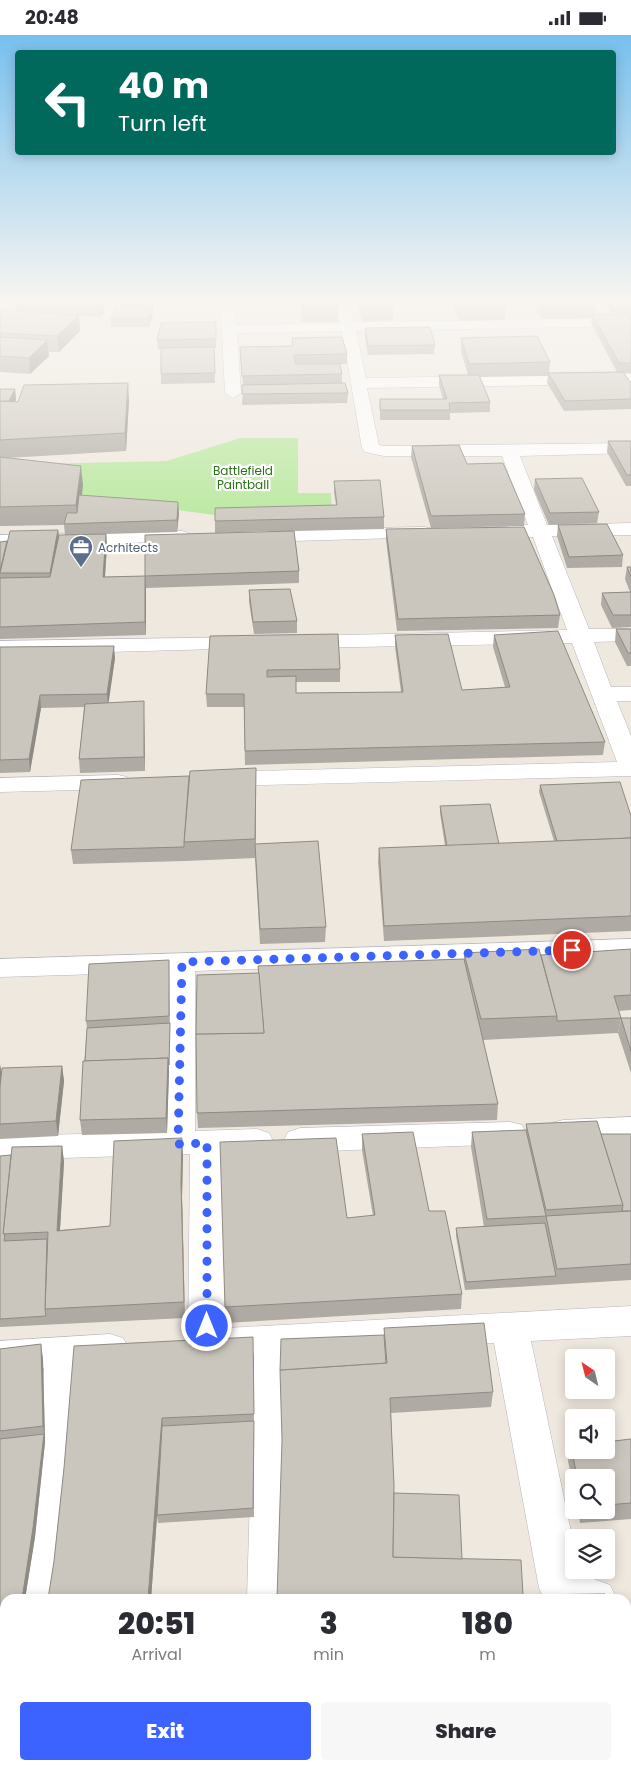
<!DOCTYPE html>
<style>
body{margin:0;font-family:Poppins,sans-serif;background:#f7f7f7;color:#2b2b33;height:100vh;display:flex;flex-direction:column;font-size:19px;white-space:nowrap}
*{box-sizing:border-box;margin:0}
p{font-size:16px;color:#7c7c81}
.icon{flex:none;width:28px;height:28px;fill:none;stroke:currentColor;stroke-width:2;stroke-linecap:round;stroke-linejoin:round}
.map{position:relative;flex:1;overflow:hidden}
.drawer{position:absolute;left:0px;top:1559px;width:631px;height:176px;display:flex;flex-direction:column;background:#fff;border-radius:15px 15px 0 0;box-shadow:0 2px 12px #0003}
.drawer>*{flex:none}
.guide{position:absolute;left:15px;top:15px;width:601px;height:105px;border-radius:5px;box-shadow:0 2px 12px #0003;background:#00695c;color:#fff;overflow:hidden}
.needle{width:32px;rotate:325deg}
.buttons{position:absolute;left:565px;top:1314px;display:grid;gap:10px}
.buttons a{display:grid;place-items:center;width:50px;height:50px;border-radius:5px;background:#fff;box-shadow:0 2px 12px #0003;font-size:25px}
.pin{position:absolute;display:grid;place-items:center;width:42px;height:42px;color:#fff;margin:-21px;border:2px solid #fff;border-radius:50%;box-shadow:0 1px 5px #0007}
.me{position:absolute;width:55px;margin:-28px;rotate:0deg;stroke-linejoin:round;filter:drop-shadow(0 0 4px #0008)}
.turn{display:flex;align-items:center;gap:18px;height:105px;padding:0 20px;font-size:22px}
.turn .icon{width:65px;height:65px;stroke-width:2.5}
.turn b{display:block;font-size:35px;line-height:42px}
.eta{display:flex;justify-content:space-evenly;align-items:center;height:85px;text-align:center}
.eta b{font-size:30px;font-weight:800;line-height:35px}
.action{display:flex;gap:10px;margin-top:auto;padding:10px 20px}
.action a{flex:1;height:58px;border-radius:5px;background:#3c62ff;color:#fff;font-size:20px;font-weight:800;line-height:58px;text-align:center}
.action a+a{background:#f7f7f7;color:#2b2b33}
.status{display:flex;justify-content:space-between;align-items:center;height:35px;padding:0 25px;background:#fff;direction:ltr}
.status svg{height:14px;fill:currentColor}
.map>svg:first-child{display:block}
</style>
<div class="status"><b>20:48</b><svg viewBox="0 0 49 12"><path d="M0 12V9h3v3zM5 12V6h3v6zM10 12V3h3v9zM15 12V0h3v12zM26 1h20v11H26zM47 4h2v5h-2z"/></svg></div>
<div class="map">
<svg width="631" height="1734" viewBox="0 0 631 1734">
<rect width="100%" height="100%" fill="#efe8df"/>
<polygon fill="#b5e899" points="240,403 298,403 298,458 331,458 332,480 214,480 29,455 35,429 167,426"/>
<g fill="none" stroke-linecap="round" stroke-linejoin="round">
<g stroke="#b3b5c1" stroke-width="1">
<g id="minor">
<path d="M 0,267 L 156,269 L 631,267 L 631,272 L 352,275 L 354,287 L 631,283 L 631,291 L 356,296 L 366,343 L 631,339 L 631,349 L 367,353 L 379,410 L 384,411 L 631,408 L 631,418 L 520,421 L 547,490 L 631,488 L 631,500 L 552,501 L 589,594 L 631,594 L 631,606 L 594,607 L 611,652 L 631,652 L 631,666 L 617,666 L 631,701 L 631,741 L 219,751 L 210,749 L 207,744 L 210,739 L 219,737 L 617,727 L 572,608 L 301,613 L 293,612 L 290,607 L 293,602 L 301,601 L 567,595 L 533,502 L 490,503 L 483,501 L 480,497 L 483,493 L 528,490 L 502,421 L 384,421 L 365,417 L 362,413 L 342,296 L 237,298 L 241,358 L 233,363 L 225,358 L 221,277 L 156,277 L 0,272 ZM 338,275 L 340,288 L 236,290 L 235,276 Z"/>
<polygon points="425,492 432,494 435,498 432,502 258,507 251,505 248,501 251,497 258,495"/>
<polygon points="182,496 189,498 192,502 189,506 0,512 0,500"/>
<polygon points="246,602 254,603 257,608 254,613 0,620 0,606"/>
<polygon points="118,740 127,742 130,747 127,752 118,754 0,757 0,743"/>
<polygon points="631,904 631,922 195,936 195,1096 257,1094 269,1098 273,1106 269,1114 257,1118 224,1119 226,1293 631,1271 631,1301 531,1306 574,1511 574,1535 579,1535 580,1539 610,1550 617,1564 544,1564 539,1553 494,1308 292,1320 291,1564 247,1564 254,1322 207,1324 194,1320 188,1309 190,1119 0,1125 0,1101 163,1097 166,937 0,942 0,924"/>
<polygon points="631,1082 631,1104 563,1107 551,1104 547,1096 551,1088 563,1085"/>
<polygon points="510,1087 522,1090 526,1098 522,1106 510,1109 300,1117 288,1113 284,1105 288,1097 300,1093"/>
<polygon points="110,1299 123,1303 129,1314 123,1325 110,1329 82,1331 64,1564 20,1564 44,1333 0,1336 0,1306"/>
<polygon points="626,1578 631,1580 631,1633 626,1631"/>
<polygon points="0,1702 5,1702 5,1730 26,1730 25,1734 0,1734"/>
</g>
</g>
<use href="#minor" fill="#fff" fill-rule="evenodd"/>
</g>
<g fill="#afaaa3">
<polygon points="14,267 103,267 104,277 101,282 79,281 80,296 59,317 48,317 49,321 30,339 0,337 0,275 15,276"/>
<polygon points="301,267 338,271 338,287 302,287"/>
<polygon points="359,267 393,267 393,285 362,287 359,274"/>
<polygon points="453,267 504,267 506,270 505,285 460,286 453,273"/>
<polygon points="536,267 596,267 595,279 612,279 608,272 608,267 631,267 631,338 624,338 631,348 631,374 564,376 547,348 548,341 480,342 490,367 490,377 450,378 450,385 380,385 380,364 443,364 439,350 439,340 468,340 461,316 461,303 550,327 549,338 617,337 591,288 592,283 542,284 535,270"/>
<polygon points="153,279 149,292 111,292 111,283"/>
<polygon points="365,293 435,310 434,319 368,320 365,302"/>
<polygon points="216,297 216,313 214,313 215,348 161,349 161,314 158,314 157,305"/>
<polygon points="292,303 347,319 347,329 340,329 342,339 342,348 348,358 347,368 242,370 243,350 240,312 292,311"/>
<polygon points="0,354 15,354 16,365 15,367 129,365 126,416 7,423 83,450 82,460 179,478 177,497 106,499 107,511 105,542 145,541 271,496 215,498 215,473 336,470 334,458 334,446 384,482 384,494 294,496 299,536 299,548 146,553 146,600 0,604 0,507 7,506 58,495 59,500 65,500 64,490 0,491"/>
<polygon points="608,406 631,406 631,451 626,451 607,417"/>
<polygon points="412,411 467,429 525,479 524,491 431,493 411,422"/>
<polygon points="535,444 599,477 597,488 549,490 534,455"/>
<polygon points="558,490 623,520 622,532 567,533 557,501"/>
<polygon points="386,494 560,580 558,593 397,596 386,505"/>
<polygon points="627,532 631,542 631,592 612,593 601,570 602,558 630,557 625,544"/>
<polygon points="249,555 297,586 297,598 254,599 249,567"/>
<polygon points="616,594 631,594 631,631 627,631 615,607"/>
<polygon points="395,600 462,655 505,652 493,612 494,600 605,707 603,720 245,730 244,672 207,672 206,659 210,601 340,634 340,647 296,647 296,658 401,657 395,612"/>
<polygon points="0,612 115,623 108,668 144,679 145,736 80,738 79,724 84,672 41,673 30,737 0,738"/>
<polygon points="540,750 631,781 631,896 384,906 378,827 379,813 445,811 440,778 440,771 499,809 554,806 539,757"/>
<polygon points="256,752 256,809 326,892 325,907 260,909 255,823 185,826 73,829 71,815"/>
<polygon points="631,914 631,975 618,976 621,983 618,998 483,1005 498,1069 497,1085 198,1093 197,1078 259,938 258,931 464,924 464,918 541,920"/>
<polygon points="169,925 170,996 167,1098 82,1100 80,1085 87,993 86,986"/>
<polygon points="621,983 631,983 631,1038 618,998"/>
<polygon points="0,1029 2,1040 62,1031 64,1046 58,1101 0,1104"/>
<polygon points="526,1089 601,1099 631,1099 631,1245 465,1255 456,1201 456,1193 484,1192 471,1112 472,1097 526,1095"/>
<polygon points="362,1099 429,1176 462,1259 461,1274 226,1288 225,1272 347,1183 373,1181 362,1115"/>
<polygon points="62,1111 64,1127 60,1195 110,1191 183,1119 182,1162 185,1283 0,1292 0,1121 11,1120"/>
<polygon points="384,1293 493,1357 491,1372 391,1378 394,1458 462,1524 523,1560 277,1564 384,1300"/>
<polygon points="41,1309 43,1325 45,1407 35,1502 25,1564 5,1564 5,1580 0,1580 0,1314"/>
<polygon points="254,1318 254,1482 158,1488 157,1481 151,1564 54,1526 64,1433"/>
<polygon points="631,1404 631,1484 580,1488 578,1475 606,1475 606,1442 574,1442 574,1454 568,1426 571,1410"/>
</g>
<g fill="#8e8b84">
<polygon points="100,267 103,267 104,277 101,282"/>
<polygon points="153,270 153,279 149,292 148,283"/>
<polygon points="79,280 80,296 59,317 57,301"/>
<polygon points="47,305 49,321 30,339 29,323"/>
<polygon points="128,348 129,365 126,416 125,398"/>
<polygon points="15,354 16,365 9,378 8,368"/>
<polygon points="81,431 83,450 78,489 76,470"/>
<polygon points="178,467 179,478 177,497 177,485"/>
<polygon points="58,495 60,511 51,554 50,538"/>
<polygon points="106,499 107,511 104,554 103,542"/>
<polygon points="145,541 146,553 146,600 145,587"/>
<polygon points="114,611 115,623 108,672 107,659"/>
<polygon points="40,660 41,673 30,737 29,724"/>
<polygon points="144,666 144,679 145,736 144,722"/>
<polygon points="256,733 256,752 255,817 255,804"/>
<polygon points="168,1023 169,1038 167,1098 166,1083"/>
<polygon points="0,1030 4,1055 0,1084"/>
<polygon points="62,1031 64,1046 58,1101 56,1086"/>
<polygon points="182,1103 183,1119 182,1162 185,1283 181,1147"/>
<polygon points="62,1111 64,1127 59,1211 57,1196"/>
<polygon points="41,1309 43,1325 45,1407 35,1502 25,1564 22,1564 44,1399 43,1391"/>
<polygon points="162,1383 163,1399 151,1564 148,1564"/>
</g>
<g fill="#cbc6bd" stroke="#8e8b84">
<polygon points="302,267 338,267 338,271 302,272"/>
<polygon points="361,267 393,267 393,270 362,271"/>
<polygon points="459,267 504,267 506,270 460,270"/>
<polygon points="543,267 596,267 596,268 544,269"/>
<polygon points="611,267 631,267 631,273 615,274"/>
<polygon points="116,269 153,270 148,283 111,283"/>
<polygon points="0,275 79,280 57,301 0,298"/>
<polygon points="628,275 631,275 631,280"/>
<polygon points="592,279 627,279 631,285 631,328 619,328"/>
<polygon points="216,287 216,304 157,305 161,288"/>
<polygon points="430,292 435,310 368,311 365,293"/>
<polygon points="537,301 550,327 469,329 461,303"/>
<polygon points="0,302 47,305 29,323 0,321"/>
<polygon points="342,302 347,319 294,320 296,329 340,329 342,339 242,341 240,312 293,311 292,303"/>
<polygon points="214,312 215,338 161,339 161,313"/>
<polygon points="623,337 631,348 631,364 565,366 548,338"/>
<polygon points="439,340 479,340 490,367 449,368 450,375 380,375 380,364 447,364"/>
<polygon points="128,348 125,398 0,405 0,366 18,367 24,350"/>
<polygon points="345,348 348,358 242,359 242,350"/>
<polygon points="0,354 15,354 9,366 0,366"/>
<polygon points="608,406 631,406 631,440 627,440"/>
<polygon points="459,410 467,429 503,428 525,479 431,481 412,411"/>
<polygon points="0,422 81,431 76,470 0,472"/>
<polygon points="582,443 599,477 550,478 535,444"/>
<polygon points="380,445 384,482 215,486 215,473 337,470 334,446"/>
<polygon points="79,460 178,467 177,485 64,489 67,478 77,478"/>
<polygon points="607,489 623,520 569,522 558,490"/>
<polygon points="524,492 554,560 560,580 398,584 386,494"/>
<polygon points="58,495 50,538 0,538 10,496"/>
<polygon points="294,496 299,536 145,541 145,500"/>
<polygon points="106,499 103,542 145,541 145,587 0,592 0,543 50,542 59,500"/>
<polygon points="7,506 0,536 0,507"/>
<polygon points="627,532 631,532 631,542"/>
<polygon points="290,554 297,586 253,587 249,555"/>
<polygon points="631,557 631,580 613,580 602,558"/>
<polygon points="616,594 631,594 631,618 628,618"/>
<polygon points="558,596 605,707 245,716 244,659 206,659 210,601 338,599 340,634 267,635 267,642 296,641 296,658 403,657 395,600 448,599 462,655 510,652 494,600"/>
<polygon points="114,611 107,659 40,660 29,724 0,725 0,612"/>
<polygon points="144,666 144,722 79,724 85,669"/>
<polygon points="256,733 255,804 184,807 190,736"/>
<polygon points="189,741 184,807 184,812 71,815 81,745"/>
<polygon points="620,747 631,781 631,803 557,806 540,750"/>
<polygon points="490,769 499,809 447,811 440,771"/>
<polygon points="631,803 631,881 384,891 379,813"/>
<polygon points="318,806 326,892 260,894 255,809"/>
<polygon points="539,914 557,981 481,984 464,918"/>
<polygon points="631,914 631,960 614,961 621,983 557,986 557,981 541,920"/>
<polygon points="464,924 498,1069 197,1078 196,999 264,998 258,931"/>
<polygon points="169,925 169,981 86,986 89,929"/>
<polygon points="259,938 264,998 196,999 197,940"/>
<polygon points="621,983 631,983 631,1016"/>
<polygon points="170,988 169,1030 168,1023 85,1026 87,993"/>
<polygon points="168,1023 166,1083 80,1085 83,1026"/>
<polygon points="62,1031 56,1086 0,1089 0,1052 2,1033"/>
<polygon points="597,1086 623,1170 546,1175 526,1089"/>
<polygon points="526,1095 546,1181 487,1184 472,1097"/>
<polygon points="413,1097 429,1176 445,1176 462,1259 225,1272 220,1107 336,1103 347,1183 375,1180 362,1099"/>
<polygon points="601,1099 631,1099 631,1176 622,1176 623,1170"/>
<polygon points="182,1103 181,1147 184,1267 45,1274 48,1197 3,1199 12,1112 62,1111 57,1196 110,1191 114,1106"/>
<polygon points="11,1120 3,1199 5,1199 4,1206 47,1204 45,1274 46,1281 0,1284 0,1121"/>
<polygon points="631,1176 631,1229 557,1234 546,1181"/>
<polygon points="545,1188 556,1241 466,1247 456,1193"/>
<polygon points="484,1288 493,1357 390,1363 394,1450 393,1522 521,1525 523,1560 605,1559 606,1564 277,1564 282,1405 280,1335 387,1328 384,1293"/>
<polygon points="384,1300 386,1328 280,1335 281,1304"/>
<polygon points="253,1302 254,1379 162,1383 148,1564 48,1564 54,1526 64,1433 74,1311"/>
<polygon points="41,1309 43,1391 0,1396 0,1314"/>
<polygon points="254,1386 253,1473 157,1480 162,1391"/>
<polygon points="44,1399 33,1493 22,1564 5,1564 5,1571 0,1571 0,1404"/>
<polygon points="631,1404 631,1468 606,1470 606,1442 577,1442 571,1410 574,1410 574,1415 606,1415 606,1407"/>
<polygon points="394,1458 459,1460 462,1524 393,1522"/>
<rect x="201" y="1730" width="106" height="4"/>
<rect x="307" y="1730" width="64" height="4"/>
<rect x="372" y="1730" width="165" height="4"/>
</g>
<linearGradient id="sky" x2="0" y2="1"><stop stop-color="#77c0ee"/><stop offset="0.52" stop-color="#f8f5f1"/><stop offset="1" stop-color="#f8f5f1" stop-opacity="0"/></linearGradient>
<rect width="631" height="510" fill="url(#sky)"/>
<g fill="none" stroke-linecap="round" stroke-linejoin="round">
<polyline stroke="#3c62ff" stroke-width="9" stroke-dasharray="0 16.2" points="207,1291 207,1108 178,1109 182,927 572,915"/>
</g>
<defs>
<g id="office-pin" transform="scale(1.25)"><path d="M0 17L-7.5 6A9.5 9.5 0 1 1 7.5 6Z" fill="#5c6f8a" stroke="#fff"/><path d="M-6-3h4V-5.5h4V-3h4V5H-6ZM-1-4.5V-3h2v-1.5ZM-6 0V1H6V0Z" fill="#fff"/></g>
</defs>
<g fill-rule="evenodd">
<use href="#office-pin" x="81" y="512"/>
</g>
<g text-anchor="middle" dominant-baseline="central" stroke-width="4.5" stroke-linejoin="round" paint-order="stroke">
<g font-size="12" fill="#2a7017" stroke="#fff">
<text x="243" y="435">Battlefield<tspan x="243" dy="14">Paintball</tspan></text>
</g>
<g font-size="12" fill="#4e5e75" stroke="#fff" text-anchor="start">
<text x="98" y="512">Acrhitects</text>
</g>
</g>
</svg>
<div class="buttons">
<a><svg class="needle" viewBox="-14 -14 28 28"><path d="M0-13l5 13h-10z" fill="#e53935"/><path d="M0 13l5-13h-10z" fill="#7c7c81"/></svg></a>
<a><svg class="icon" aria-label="sound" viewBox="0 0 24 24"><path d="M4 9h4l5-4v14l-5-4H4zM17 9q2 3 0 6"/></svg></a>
<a><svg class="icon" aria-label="search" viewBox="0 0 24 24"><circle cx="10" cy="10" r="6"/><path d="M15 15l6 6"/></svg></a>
<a><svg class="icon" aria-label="layers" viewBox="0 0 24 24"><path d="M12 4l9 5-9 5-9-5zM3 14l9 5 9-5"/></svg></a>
</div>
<div class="pin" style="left:572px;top:915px;background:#d93025"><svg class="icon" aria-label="arrive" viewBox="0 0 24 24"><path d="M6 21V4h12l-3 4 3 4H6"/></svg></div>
<svg class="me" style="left:207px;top:1291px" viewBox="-20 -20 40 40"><circle r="17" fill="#3c62ff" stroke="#fff" stroke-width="3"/><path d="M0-11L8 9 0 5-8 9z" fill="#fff"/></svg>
<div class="guide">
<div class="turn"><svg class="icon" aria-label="left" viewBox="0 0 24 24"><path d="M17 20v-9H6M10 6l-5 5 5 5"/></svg><div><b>40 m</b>Turn left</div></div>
</div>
<section class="drawer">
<div class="eta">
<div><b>20:51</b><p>Arrival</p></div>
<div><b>3</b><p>min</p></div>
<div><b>180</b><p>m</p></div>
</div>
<div class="action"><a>Exit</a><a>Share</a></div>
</section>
</div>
